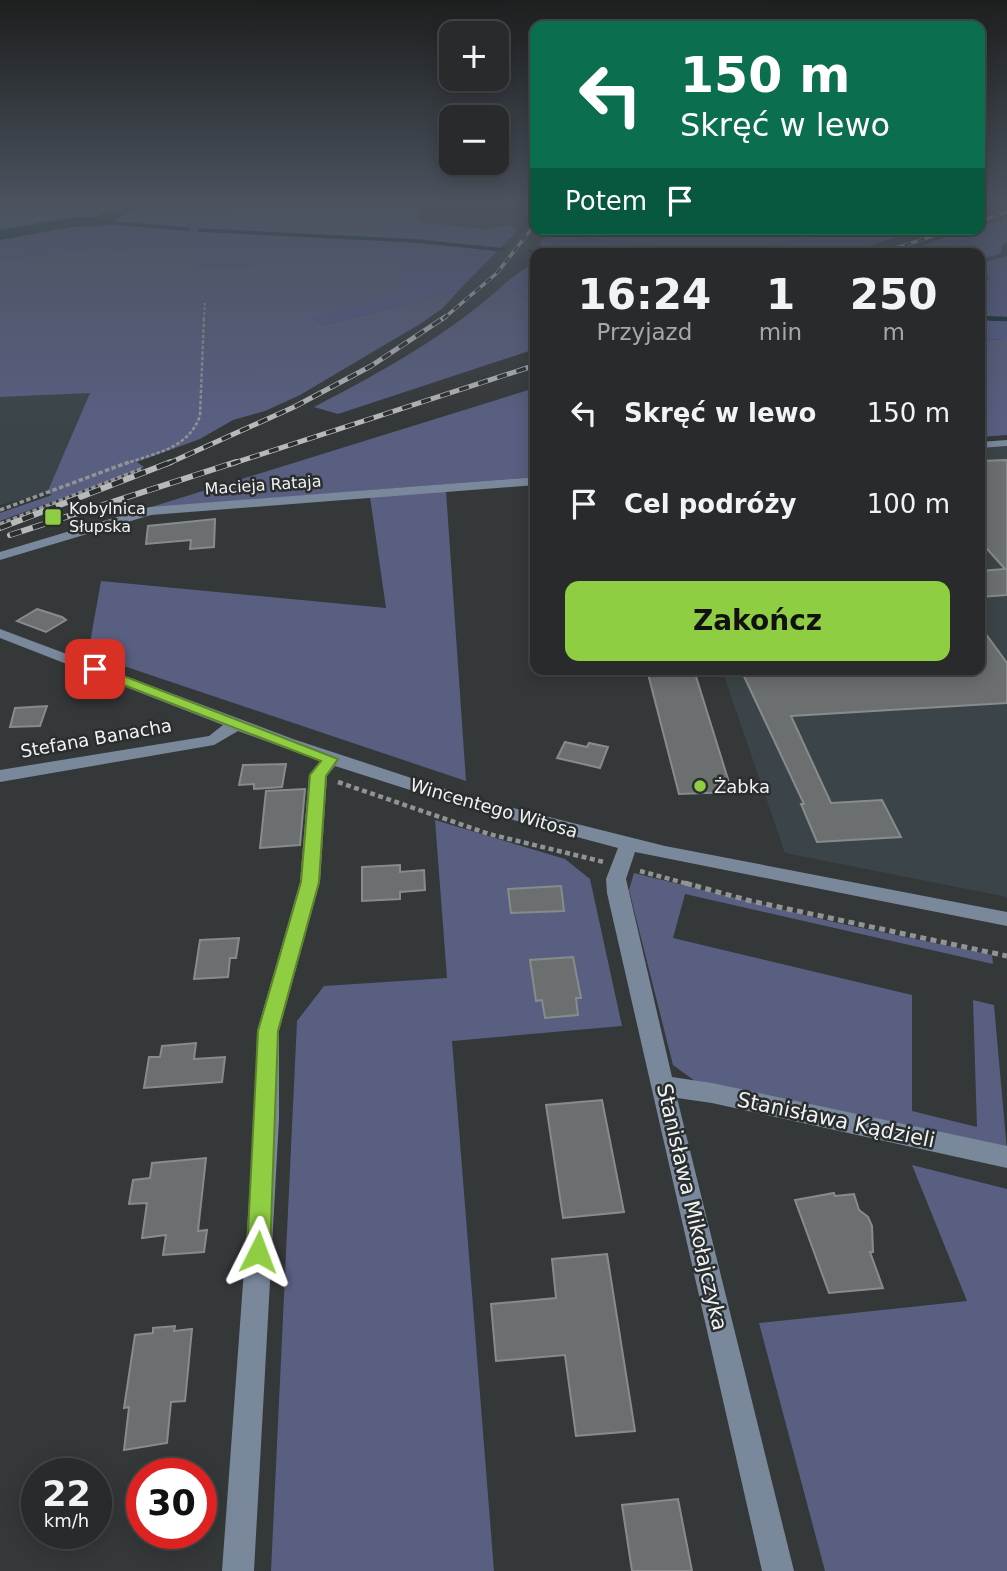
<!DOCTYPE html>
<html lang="pl">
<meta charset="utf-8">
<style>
body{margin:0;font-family:"DejaVu Sans",sans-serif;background:#303233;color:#f1f3f6;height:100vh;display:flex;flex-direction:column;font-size:26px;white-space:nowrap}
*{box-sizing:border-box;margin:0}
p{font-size:23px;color:#a5a7a9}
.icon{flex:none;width:38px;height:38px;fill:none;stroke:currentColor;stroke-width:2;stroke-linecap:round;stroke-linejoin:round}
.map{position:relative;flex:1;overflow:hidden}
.panel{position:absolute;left:530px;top:248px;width:455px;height:427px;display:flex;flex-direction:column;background:#282a2b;border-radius:14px;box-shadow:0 4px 18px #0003,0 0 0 2px #444647}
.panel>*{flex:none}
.banner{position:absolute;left:530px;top:21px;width:455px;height:214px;border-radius:14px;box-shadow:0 4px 18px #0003,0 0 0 2px #444647;background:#0b6e4f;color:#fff;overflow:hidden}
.fabs{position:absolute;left:439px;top:21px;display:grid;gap:14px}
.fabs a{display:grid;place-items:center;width:70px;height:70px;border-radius:14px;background:#282a2b;box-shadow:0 4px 18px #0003,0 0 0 2px #444647;font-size:35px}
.speed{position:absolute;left:21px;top:1458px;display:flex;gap:14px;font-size:35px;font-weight:700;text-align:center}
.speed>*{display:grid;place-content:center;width:91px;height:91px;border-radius:50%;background:#282a2b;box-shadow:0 4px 18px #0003,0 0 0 2px #444647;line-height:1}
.speed small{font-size:18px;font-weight:400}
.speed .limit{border:10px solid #d22;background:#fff;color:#111}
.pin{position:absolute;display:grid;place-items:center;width:60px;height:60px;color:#fff;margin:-30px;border-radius:14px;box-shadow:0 4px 10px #0006}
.me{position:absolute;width:77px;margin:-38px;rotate:3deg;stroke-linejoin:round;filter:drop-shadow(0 0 5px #0008)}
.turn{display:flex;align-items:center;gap:24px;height:147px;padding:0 35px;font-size:32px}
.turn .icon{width:91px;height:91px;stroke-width:2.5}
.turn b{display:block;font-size:49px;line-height:60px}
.then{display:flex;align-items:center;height:66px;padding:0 35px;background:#0003;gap:14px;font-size:26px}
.eta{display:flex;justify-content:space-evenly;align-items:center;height:119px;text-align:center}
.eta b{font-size:42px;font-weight:700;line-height:49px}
.cta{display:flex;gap:14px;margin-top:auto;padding:14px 35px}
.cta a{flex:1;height:80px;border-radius:14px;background:#8fcd42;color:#111;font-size:28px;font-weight:700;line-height:80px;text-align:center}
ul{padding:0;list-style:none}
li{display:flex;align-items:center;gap:21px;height:91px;padding:0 35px}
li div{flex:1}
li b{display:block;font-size:26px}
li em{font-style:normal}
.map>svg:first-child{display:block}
</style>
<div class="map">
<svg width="1007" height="1571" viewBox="0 0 1007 1571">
<rect width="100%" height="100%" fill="#353839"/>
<g fill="#3b4448">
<polygon points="91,392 47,493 0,505 0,397"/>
<polygon points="1007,446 1007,897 785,853 722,670 980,670 980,448"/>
</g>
<g fill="#595f81">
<polygon points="232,204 424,204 418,219 424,223 381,228 349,223 303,229 266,219 225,219 244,207"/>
<polygon points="546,229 799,229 822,237 781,243 744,254 708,254 564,235 543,238"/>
<polygon points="174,238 343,260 404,264 397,289 362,306 311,318 324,325 459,290 443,308 420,324 300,395 265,411 233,420 200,439 137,462 144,467 141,469 0,521 0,513 52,495 47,493 90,393 0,397 0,260 95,247 119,249"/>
<path d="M 509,280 L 511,286 L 535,306 L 535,349 L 338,414 L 314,407 C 385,370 450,334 509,280 Z"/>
<polygon points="980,339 1007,340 1007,435 980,437"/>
<polygon points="535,388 535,477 148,508"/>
<polygon points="446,491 466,781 88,654 101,581 386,608 370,497"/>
<polygon points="435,820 565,859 590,879 622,1026 452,1041 494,1571 271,1571 297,1021 324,986 447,978"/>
<polygon points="634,873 833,922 992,955 993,964 685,894 673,938 912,995 912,1111 977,1127 973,1000 994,1005 1007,1151 695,1081 673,1065 629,890"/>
<polygon points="912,1165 1007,1189 1007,1571 825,1571 759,1323 967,1301"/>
</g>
<g fill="#565c8b">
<polygon points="0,204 232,204 245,207 227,219 266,219 303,229 349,223 381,228 424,223 486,229 514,225 517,231 459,290 324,325 310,318 362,306 396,289 404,264 343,260 196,270 184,240 174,238 119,249 95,247 0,260"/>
<polygon points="1007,217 1007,243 1003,244 1001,253 980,260 980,254 902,253 969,229 980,229 980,226"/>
<polygon points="867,229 924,229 842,254 744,254 781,243"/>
<polygon points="553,235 665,246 708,254 542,254 540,241"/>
<polygon points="1007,256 1007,340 980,339 980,328 984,326 980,322 980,285 989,279 980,270 980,263"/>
<polygon points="535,261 535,306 511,286 509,280"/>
</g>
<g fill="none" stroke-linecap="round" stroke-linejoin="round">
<g stroke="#002a29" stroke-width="3.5">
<polyline points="99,222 188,229"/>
<polyline points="199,230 417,241 504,250"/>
<polyline points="529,251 602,254"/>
<polyline points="980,318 997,319"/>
</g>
<polyline stroke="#002a29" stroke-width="4.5" points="980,318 1007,319"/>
<polygon fill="#002a29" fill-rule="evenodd" points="122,204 144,204 105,226 71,227 0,240 0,230 71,217 96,217"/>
</g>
<g fill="#6b6f6f" stroke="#888b8c" stroke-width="2">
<polygon points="1007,460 1007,595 980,597 980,571 1005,569 980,541 980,461"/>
<polygon points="215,519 214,547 190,549 191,540 146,544 148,526"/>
<polygon points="37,609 62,617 66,620 46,632 17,621"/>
<polygon points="980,626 1007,663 1007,703 791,716 831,803 882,800 901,837 817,842 801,804 804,804 741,670 980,670"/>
<polygon points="647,670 694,670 732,792 679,794"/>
<polygon points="47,706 40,726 10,727 15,708"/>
<polygon points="565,742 587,747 589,743 608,747 600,768 557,758"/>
<polygon points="286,764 282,787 254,789 254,784 239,785 243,765"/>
<polygon points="305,789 300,845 260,848 266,791"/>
<polygon points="400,865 400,872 424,870 425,890 400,892 400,899 362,901 362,867"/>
<polygon points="561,886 564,911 511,913 508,889"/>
<polygon points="239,938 236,958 230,958 228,977 194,979 200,940"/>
<polygon points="573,957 581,998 576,998 578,1015 545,1018 542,1000 536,1001 530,960"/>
<polygon points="196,1043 194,1059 225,1057 222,1082 144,1088 149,1057 160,1057 162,1046"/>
<polygon points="602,1100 624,1212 563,1218 546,1105"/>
<polygon points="206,1158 198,1231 207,1230 204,1252 163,1255 166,1235 142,1238 147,1203 129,1204 133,1180 150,1178 152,1163"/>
<polygon points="834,1193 835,1196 854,1194 859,1210 868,1217 872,1226 873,1252 870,1252 883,1288 829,1293 795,1200"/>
<polygon points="607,1254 635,1431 576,1436 565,1355 496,1361 491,1304 556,1298 552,1259"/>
<polygon points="175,1326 174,1331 192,1329 185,1401 171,1402 167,1443 124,1450 129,1407 124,1408 135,1335 153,1333 153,1328"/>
<polygon points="678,1499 692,1571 632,1571 622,1505"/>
</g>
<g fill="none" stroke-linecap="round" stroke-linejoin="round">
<polyline stroke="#919394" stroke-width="2" stroke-dasharray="2.5 2" stroke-linecap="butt" points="204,319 205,301"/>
<path stroke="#919394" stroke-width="2.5" stroke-dasharray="3.5 2" stroke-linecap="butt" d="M 125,464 C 156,452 187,450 200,416 L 204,317"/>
<g stroke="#919394" stroke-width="3.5" stroke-dasharray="4.5 2.5" stroke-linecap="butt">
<polyline points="0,510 129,462"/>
<polyline points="0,524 141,469"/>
</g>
<g stroke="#919394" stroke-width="4.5" stroke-dasharray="5 3.5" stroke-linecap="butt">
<polyline points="338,782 489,834 604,862"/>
<polyline points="640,871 692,885"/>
</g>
<polyline stroke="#919394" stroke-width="5" stroke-dasharray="6 4.5" stroke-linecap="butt" points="685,883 751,901 1007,956"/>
<g fill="#7a889c" fill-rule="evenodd">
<polygon points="1007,440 1007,446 980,448 980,442"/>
<polygon points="536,477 536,485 151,515 0,560 0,552 150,507"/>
<polygon points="0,629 293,739 469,797 665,846 1007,912 1007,926 635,852 626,879 672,1077 712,1083 1007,1146 1007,1168 712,1103 677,1098 794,1571 762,1571 607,893 606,879 618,848 457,805 335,766 327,776 320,882 279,1031 279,1119 254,1571 222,1571 255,1119 257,1031 300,882 309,775 320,761 238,731 214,745 0,782 0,770 209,736 223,725 0,638"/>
</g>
<g stroke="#b7b9ba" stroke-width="3.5">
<g id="rail-far2">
<polyline points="980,221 1007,212"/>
<polyline points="878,254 954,229"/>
<polyline points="443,319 497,273 536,223"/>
</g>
</g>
<g stroke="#b7b9ba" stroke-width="5">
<g id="rail-far1">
<polyline points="167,464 294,407 371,366 445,317"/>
<polyline points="231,464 536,365"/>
</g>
</g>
<g stroke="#b7b9ba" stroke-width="6">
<g id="rail">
<polyline points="0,528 171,462"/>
<polyline points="10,535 236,462"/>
</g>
</g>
<use href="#rail-far2" stroke="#2b2e2f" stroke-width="2.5" stroke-dasharray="7" stroke-linecap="butt"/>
<use href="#rail-far1" stroke="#2b2e2f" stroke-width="3.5" stroke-dasharray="10" stroke-linecap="butt"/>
<use href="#rail" stroke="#2b2e2f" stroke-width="4.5" stroke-dasharray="12" stroke-linecap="butt"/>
</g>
<linearGradient id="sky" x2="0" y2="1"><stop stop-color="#1d1f1f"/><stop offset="0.48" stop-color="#4b535f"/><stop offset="1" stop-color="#4b535f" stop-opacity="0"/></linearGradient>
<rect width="1007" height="424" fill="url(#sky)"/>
<polygon fill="#8fcd42" stroke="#5d852b" stroke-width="2" points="95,665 338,759 326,776 319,882 278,1031 270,1252 267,1260 258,1263 250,1260 247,1252 258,1031 301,882 310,775 321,761 90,672 88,669"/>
<g fill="#8fcd42" stroke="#2b2e2f" stroke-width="2.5">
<rect x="44" y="508" width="18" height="18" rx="3.5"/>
<circle cx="700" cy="786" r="7"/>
</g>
<g text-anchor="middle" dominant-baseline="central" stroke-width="5" stroke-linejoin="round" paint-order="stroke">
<g font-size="16" fill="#f0f2f3" stroke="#2b2e2f">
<text transform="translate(263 485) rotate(-4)">Macieja Rataja</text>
</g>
<g font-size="16" fill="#f0f2f3" stroke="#2b2e2f" text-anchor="start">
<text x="69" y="508">Kobylnica<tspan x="69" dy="18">Słupska</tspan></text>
</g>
<g font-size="18" fill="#f0f2f3" stroke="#2b2e2f">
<text transform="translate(96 738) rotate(-10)">Stefana Banacha</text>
<text transform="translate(494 808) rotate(16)">Wincentego Witosa</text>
</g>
<g font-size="18" fill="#f0f2f3" stroke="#2b2e2f" text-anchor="start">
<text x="714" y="786">Żabka</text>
</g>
<g font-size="21" fill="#f0f2f3" stroke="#2b2e2f">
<text transform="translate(836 1120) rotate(12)">Stanisława Kądzieli</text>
<text transform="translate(692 1207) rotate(77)">Stanisława Mikołajczyka</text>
</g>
</g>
</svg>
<div class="fabs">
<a>+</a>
<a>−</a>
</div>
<div class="speed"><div>22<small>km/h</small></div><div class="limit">30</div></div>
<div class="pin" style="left:95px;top:669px;background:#d93025"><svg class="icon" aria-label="arrive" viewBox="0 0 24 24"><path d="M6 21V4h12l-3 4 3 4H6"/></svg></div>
<svg class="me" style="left:258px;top:1252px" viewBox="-20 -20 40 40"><path d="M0-17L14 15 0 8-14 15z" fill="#8fcd42" stroke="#fff" stroke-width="4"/></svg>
<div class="banner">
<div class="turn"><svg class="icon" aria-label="left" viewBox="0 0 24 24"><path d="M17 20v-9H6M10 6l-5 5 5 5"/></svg><div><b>150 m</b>Skręć w lewo</div></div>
<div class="then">Potem<svg class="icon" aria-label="arrive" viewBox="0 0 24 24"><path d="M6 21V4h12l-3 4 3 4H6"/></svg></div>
</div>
<section class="panel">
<div class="eta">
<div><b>16:24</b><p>Przyjazd</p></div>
<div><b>1</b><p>min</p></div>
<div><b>250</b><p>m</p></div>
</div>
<ul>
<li><svg class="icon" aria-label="left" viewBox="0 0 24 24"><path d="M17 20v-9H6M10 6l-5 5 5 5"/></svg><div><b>Skręć w lewo</b></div><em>150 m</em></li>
<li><svg class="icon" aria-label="arrive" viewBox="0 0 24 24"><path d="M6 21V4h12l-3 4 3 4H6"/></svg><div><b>Cel podróży</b></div><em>100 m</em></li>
</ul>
<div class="cta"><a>Zakończ</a></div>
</section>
</div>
